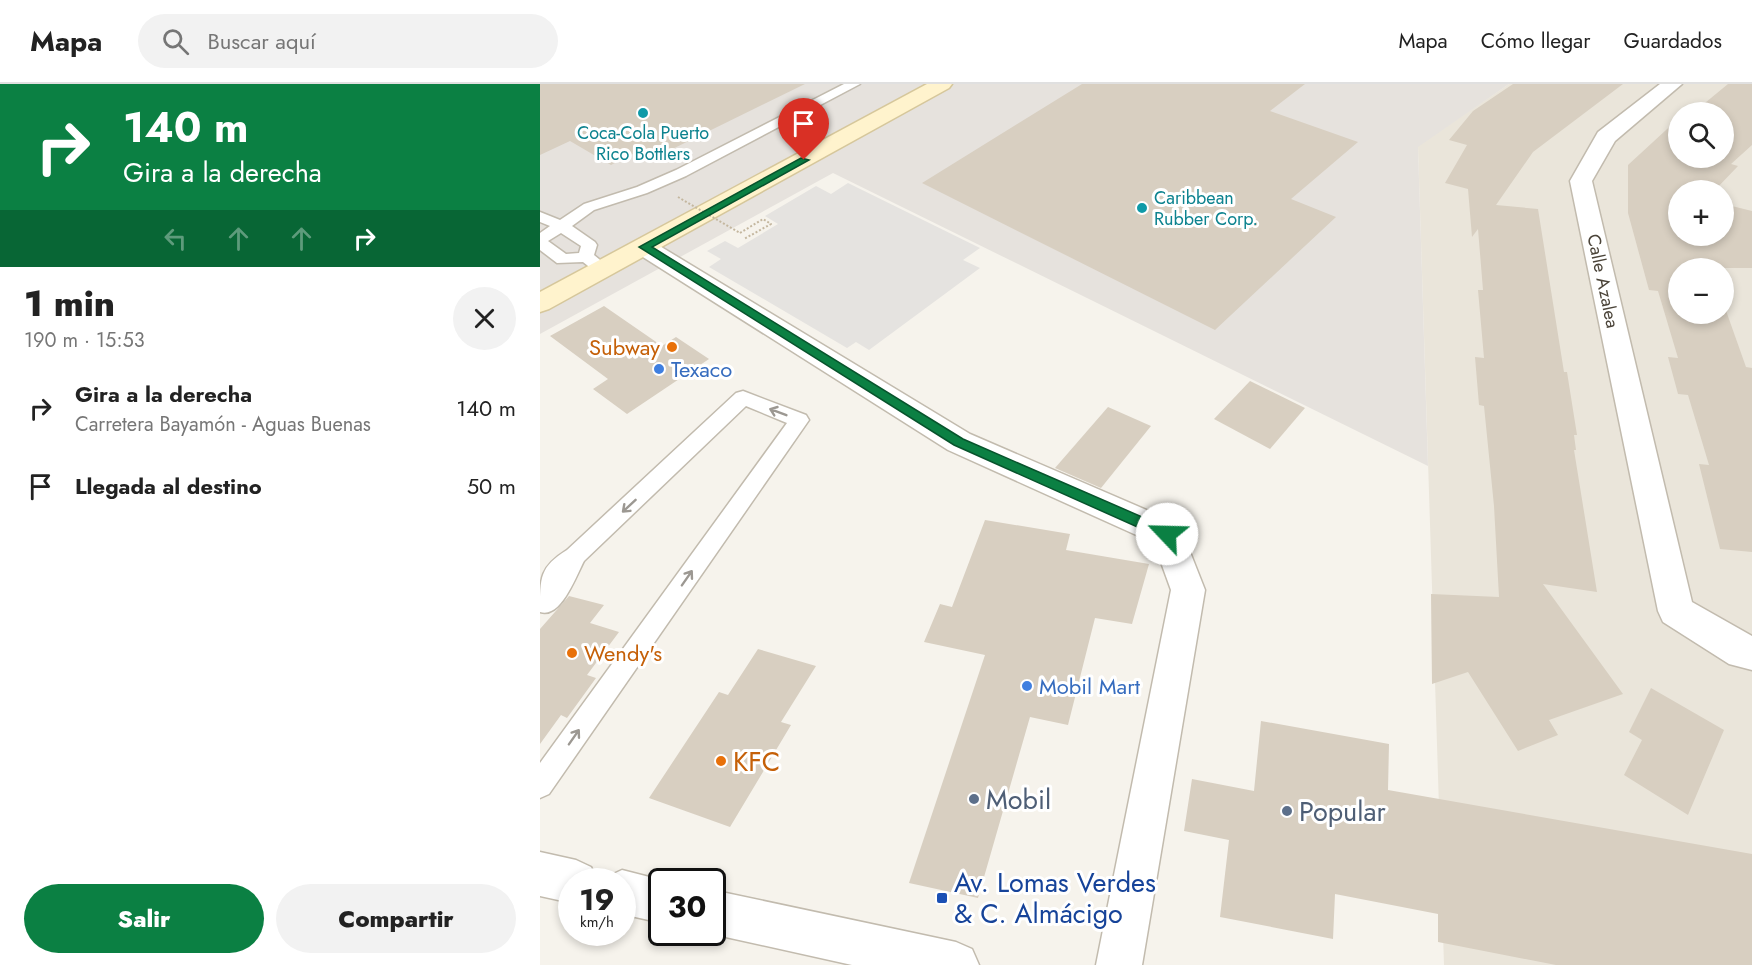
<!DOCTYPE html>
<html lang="es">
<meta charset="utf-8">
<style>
body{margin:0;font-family:Jost,sans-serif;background:#f2f2f2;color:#222;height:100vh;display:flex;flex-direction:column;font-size:22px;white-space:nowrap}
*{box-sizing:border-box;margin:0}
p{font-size:20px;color:#767676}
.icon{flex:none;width:33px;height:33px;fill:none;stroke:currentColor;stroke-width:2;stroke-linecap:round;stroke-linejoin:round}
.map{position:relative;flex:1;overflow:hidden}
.panel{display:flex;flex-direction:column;background:#fff;width:540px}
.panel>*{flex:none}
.top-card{background:#0b8043;color:#fff;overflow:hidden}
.controls{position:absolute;left:1128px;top:18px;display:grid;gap:12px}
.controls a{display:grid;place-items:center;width:66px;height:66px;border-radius:50%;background:#fff;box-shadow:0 3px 9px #0003;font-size:30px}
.speed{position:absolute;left:18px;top:784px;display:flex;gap:12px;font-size:30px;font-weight:700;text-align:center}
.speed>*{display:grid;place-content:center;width:78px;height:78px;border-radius:50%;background:#fff;box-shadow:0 3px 9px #0003;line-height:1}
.speed small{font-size:15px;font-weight:400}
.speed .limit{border:3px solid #111;border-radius:9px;background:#fff;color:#111}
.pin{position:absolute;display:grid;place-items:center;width:51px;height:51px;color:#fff;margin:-62px -26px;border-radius:50% 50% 50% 0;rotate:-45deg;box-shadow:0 0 6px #0007}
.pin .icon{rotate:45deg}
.me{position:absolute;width:66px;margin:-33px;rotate:294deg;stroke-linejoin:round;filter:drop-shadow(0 0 4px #0008)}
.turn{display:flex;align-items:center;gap:21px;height:126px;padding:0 24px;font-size:27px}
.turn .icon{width:78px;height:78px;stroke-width:2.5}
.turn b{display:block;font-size:42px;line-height:51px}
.lanes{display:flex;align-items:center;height:57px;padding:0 24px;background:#0003;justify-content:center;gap:30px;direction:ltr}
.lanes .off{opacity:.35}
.round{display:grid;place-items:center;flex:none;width:63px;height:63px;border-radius:32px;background:#f2f2f2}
.head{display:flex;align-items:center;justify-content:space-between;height:102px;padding:0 24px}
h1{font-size:36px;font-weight:800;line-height:45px}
.primary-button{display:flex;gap:12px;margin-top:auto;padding:12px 24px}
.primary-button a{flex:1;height:69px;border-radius:36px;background:#0b8043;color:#fff;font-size:24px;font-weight:800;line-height:69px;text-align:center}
.primary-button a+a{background:#f2f2f2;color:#222}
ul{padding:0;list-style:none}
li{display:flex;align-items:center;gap:18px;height:78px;padding:0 24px}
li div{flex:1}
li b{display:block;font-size:22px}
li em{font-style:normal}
header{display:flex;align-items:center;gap:36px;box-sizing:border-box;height:84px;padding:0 30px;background:#fff;border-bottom:2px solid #e0e0e0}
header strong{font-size:28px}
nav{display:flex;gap:33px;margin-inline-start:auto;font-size:21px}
.search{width:420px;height:54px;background:#f2f2f2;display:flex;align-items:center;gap:15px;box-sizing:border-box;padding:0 21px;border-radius:33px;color:#767676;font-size:22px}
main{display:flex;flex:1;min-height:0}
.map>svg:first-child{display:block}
</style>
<header>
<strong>Mapa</strong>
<div class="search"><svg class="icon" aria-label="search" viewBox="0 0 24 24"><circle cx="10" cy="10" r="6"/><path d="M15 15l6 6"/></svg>Buscar aquí</div>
<nav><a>Mapa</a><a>Cómo llegar</a><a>Guardados</a></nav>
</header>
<main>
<section class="panel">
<div class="top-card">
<div class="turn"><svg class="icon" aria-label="right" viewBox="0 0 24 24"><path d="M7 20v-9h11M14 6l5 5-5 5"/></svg><div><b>140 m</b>Gira a la derecha</div></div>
<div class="lanes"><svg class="icon off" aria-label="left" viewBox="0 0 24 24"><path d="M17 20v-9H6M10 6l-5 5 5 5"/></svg><svg class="icon off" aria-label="ahead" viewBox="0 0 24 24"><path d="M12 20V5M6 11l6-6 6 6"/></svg><svg class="icon off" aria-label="ahead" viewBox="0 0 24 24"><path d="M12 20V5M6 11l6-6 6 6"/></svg><svg class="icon" aria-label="right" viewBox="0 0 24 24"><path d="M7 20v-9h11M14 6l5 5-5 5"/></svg></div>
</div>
<div class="head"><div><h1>1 min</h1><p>190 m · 15:53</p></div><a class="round"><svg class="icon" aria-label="close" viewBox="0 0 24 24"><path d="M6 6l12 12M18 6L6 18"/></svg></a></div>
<ul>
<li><svg class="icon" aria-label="right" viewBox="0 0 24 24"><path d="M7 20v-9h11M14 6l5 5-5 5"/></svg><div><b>Gira a la derecha</b><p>Carretera Bayamón - Aguas Buenas</p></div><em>140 m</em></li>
<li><svg class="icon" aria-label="arrive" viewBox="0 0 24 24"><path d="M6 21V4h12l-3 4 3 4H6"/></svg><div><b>Llegada al destino</b></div><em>50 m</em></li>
</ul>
<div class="primary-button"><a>Salir</a><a>Compartir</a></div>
</section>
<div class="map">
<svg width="1212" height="881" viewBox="0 0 1212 881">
<rect width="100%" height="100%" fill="#f6f3ec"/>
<path fill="#eae5da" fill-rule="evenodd" d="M 969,0 L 1212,0 L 1212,881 L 904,881 L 878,62 ZM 1138,28 L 1184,28 L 1184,74 L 1138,74 ZM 1138,106 L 1184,106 L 1184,152 L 1138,152 ZM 1138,184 L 1184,184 L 1184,230 L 1138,230 Z"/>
<polygon fill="#e6e2dd" points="0,0 969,0 878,63 888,382 293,89 0,250"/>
<polygon fill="#e5e3e0" points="308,99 440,164 423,176 440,184 329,266 316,258 307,264 169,183 181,175 167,167 185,157 198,164 238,140 225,132 276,102 291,110"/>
<g fill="#d8cfc1">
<polygon points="0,0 265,0 106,78 92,70 71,81 30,57 0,71"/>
<polygon points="542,0 765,0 730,27 818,58 751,115 796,133 675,246 382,99"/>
<polygon points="973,0 1083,0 993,68 956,121 998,125 1024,288 1027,288 1037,351 1034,351 1036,366 1034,366 1057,508 1003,500 1083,610 1009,636 1018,651 978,667 928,588 892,600 891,510 959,513 954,422 944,322 939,321 935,273 944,274 938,206 943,206 938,145 932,153 928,105 905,99 927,61 909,56 933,27"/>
<polygon points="1188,0 1212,0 1212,61 1191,80 1198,82 1175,106 1138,106 1138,152 1184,152 1184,120 1212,127 1212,184 1138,184 1138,230 1184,230 1184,221 1206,283 1212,284 1212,468 1180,465 1159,380 1169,381 1148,311 1138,310 1128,273 1138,274 1118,207 1109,206 1088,129 1088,81 1138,35 1138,74 1184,74 1184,28 1154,28"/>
<polygon points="64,222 122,262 136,253 169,275 87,330 53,305 68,295 10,252"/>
<polygon points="710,297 765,324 730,365 674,335"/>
<polygon points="568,323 611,342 561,404 515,384"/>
<polygon points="445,436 530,450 526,466 609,480 592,540 555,534 528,641 490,633 438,814 369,799 445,571 384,558 400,520 412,523"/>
<polygon points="29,512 64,521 50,539 79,548 47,591 56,594 27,634 21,631 0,660 0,545"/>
<polygon points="218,565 276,582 241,638 251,641 190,743 109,714 179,608 188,611"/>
<polygon points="1111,604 1184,646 1148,731 1084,691 1102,656 1089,648"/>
<polygon points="721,637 849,660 848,706 1212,770 1212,881 1016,881 898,858 898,830 795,810 793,855 680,833 689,756 644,747 652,695 714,707"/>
</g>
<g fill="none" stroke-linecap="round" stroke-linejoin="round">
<g stroke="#c2bbae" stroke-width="3">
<g id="service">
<path d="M 304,0 L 320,0 L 146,92 L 107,109 L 54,126 L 32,142 L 55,158 L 57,161 L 54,171 L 71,185 L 69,189 L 57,189 L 43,178 L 17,179 L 0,166 L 0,149 L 10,142 L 0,138 L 0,128 L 20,136 L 44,120 L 97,103 L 136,86 ZM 21,149 L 41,162 L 39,169 L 26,170 L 8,157 Z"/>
<path d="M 203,307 L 266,331 L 269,336 L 9,710 L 0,714 L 0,679 L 247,339 L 206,322 L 44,477 C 36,492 21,535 0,528 C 0,492 0,483 27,466 L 196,309 Z"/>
</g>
</g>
<g stroke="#c2bbae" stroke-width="3">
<g id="minor">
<polygon points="1120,0 1142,0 1075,57 1052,97 1152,518 1212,552 1212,586 1189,580 1123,538 1118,527 1030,97 1058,48"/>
<polygon points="104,155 113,158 430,350 639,440 665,506 602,881 556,881 631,506 614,459 408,366 95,168 92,163 95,158"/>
</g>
</g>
<g stroke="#c2bbae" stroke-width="3">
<g id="tertiary">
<polygon points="0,768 36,776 51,783 58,798 32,798 32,819 0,812"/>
<polygon points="82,786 129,798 122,798 122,839 82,830 82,798 64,798 67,793"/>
<polygon points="172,806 416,858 432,865 439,881 312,881 172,850 169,849 172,849"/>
</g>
</g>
<g stroke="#d6c79b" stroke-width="3">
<polygon id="secondary" points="387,0 412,0 409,4 9,225 0,228 0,208"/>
</g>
<polyline stroke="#c4b79f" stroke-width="2" stroke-dasharray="2 2" stroke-linecap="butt" points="200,149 223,135 231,140 204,155"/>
<use href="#service" fill="#fff" fill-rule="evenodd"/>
<use href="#minor" fill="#fff" fill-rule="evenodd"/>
<use href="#tertiary" fill="#fff" fill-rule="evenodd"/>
<use href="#secondary" fill="#fff3cd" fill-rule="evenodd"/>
<polyline stroke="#c4b79f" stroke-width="2" stroke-dasharray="2 2" stroke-linecap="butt" points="138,113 200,149"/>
</g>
<defs><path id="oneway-shaft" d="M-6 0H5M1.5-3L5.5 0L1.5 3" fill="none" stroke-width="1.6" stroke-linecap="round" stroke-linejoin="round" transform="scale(1.5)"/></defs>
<g stroke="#9c9892">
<use href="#oneway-shaft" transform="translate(238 328) rotate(-159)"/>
<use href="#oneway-shaft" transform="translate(89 422) rotate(137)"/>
<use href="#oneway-shaft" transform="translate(147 494) rotate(-55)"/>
<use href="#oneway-shaft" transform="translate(34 653) rotate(-55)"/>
</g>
<polygon fill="#0b8043" stroke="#07532c" stroke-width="1.5" points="261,74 269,76 112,163 423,355 632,446 634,450 632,454 622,454 414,361 99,163"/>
<g fill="#0f9aa8" stroke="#fff" stroke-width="2">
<circle cx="103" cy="29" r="6"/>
<circle cx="602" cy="124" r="6"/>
</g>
<g fill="#e8710a" stroke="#fff" stroke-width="2">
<circle cx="132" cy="263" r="6"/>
<circle cx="32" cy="569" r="6"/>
<circle cx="181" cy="677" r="6"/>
</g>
<g fill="#3f7fe0" stroke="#fff" stroke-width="2">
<circle cx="119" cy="285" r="6"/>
<circle cx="487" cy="602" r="6"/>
</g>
<g fill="#5c6f8a" stroke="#fff" stroke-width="2">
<circle cx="434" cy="715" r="6"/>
<circle cx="747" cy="727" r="6"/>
</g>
<rect fill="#1a4fb4" stroke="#fff" stroke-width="2" x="396" y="808" width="12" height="12" rx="3"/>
<g text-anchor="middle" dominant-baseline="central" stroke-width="6" stroke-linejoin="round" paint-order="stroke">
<g font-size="18" fill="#0d838f" stroke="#fff">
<text x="103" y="49">Coca-Cola Puerto<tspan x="103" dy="21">Rico Bottlers</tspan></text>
<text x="614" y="114" text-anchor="start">Caribbean<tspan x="614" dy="21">Rubber Corp.</tspan></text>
</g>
<g font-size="18" fill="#4b4439" stroke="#fff">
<text transform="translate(1063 197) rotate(78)">Calle Azalea</text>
</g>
<g font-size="22" fill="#c56008" stroke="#fff" text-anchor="end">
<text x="120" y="263">Subway</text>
<text x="44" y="569" text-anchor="start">Wendy's</text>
</g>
<g font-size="22" fill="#366cbe" stroke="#fff" text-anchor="start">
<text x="131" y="285">Texaco</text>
<text x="499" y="602">Mobil Mart</text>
</g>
<g font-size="27" fill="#c56008" stroke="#fff" text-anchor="start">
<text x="193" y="677">KFC</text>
</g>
<g font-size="27" fill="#4e5e75" stroke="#fff" text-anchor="start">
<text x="446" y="715">Mobil</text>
<text x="759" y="727">Popular</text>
</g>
<g font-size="27" fill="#164399" stroke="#fff" text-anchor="start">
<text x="414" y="798">Av. Lomas Verdes<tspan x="414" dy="31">&amp; C. Almácigo</tspan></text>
</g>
</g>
</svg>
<div class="controls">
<a><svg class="icon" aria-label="search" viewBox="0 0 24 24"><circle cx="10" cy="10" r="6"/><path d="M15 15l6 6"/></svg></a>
<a>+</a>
<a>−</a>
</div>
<div class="speed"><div>19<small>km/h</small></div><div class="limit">30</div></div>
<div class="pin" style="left:264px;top:76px;background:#d93025"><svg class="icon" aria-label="arrive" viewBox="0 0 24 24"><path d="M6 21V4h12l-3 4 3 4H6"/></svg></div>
<svg class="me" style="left:627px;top:450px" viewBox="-20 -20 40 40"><circle r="19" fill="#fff"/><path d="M0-13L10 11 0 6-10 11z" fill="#0b8043"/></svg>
</div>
</main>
